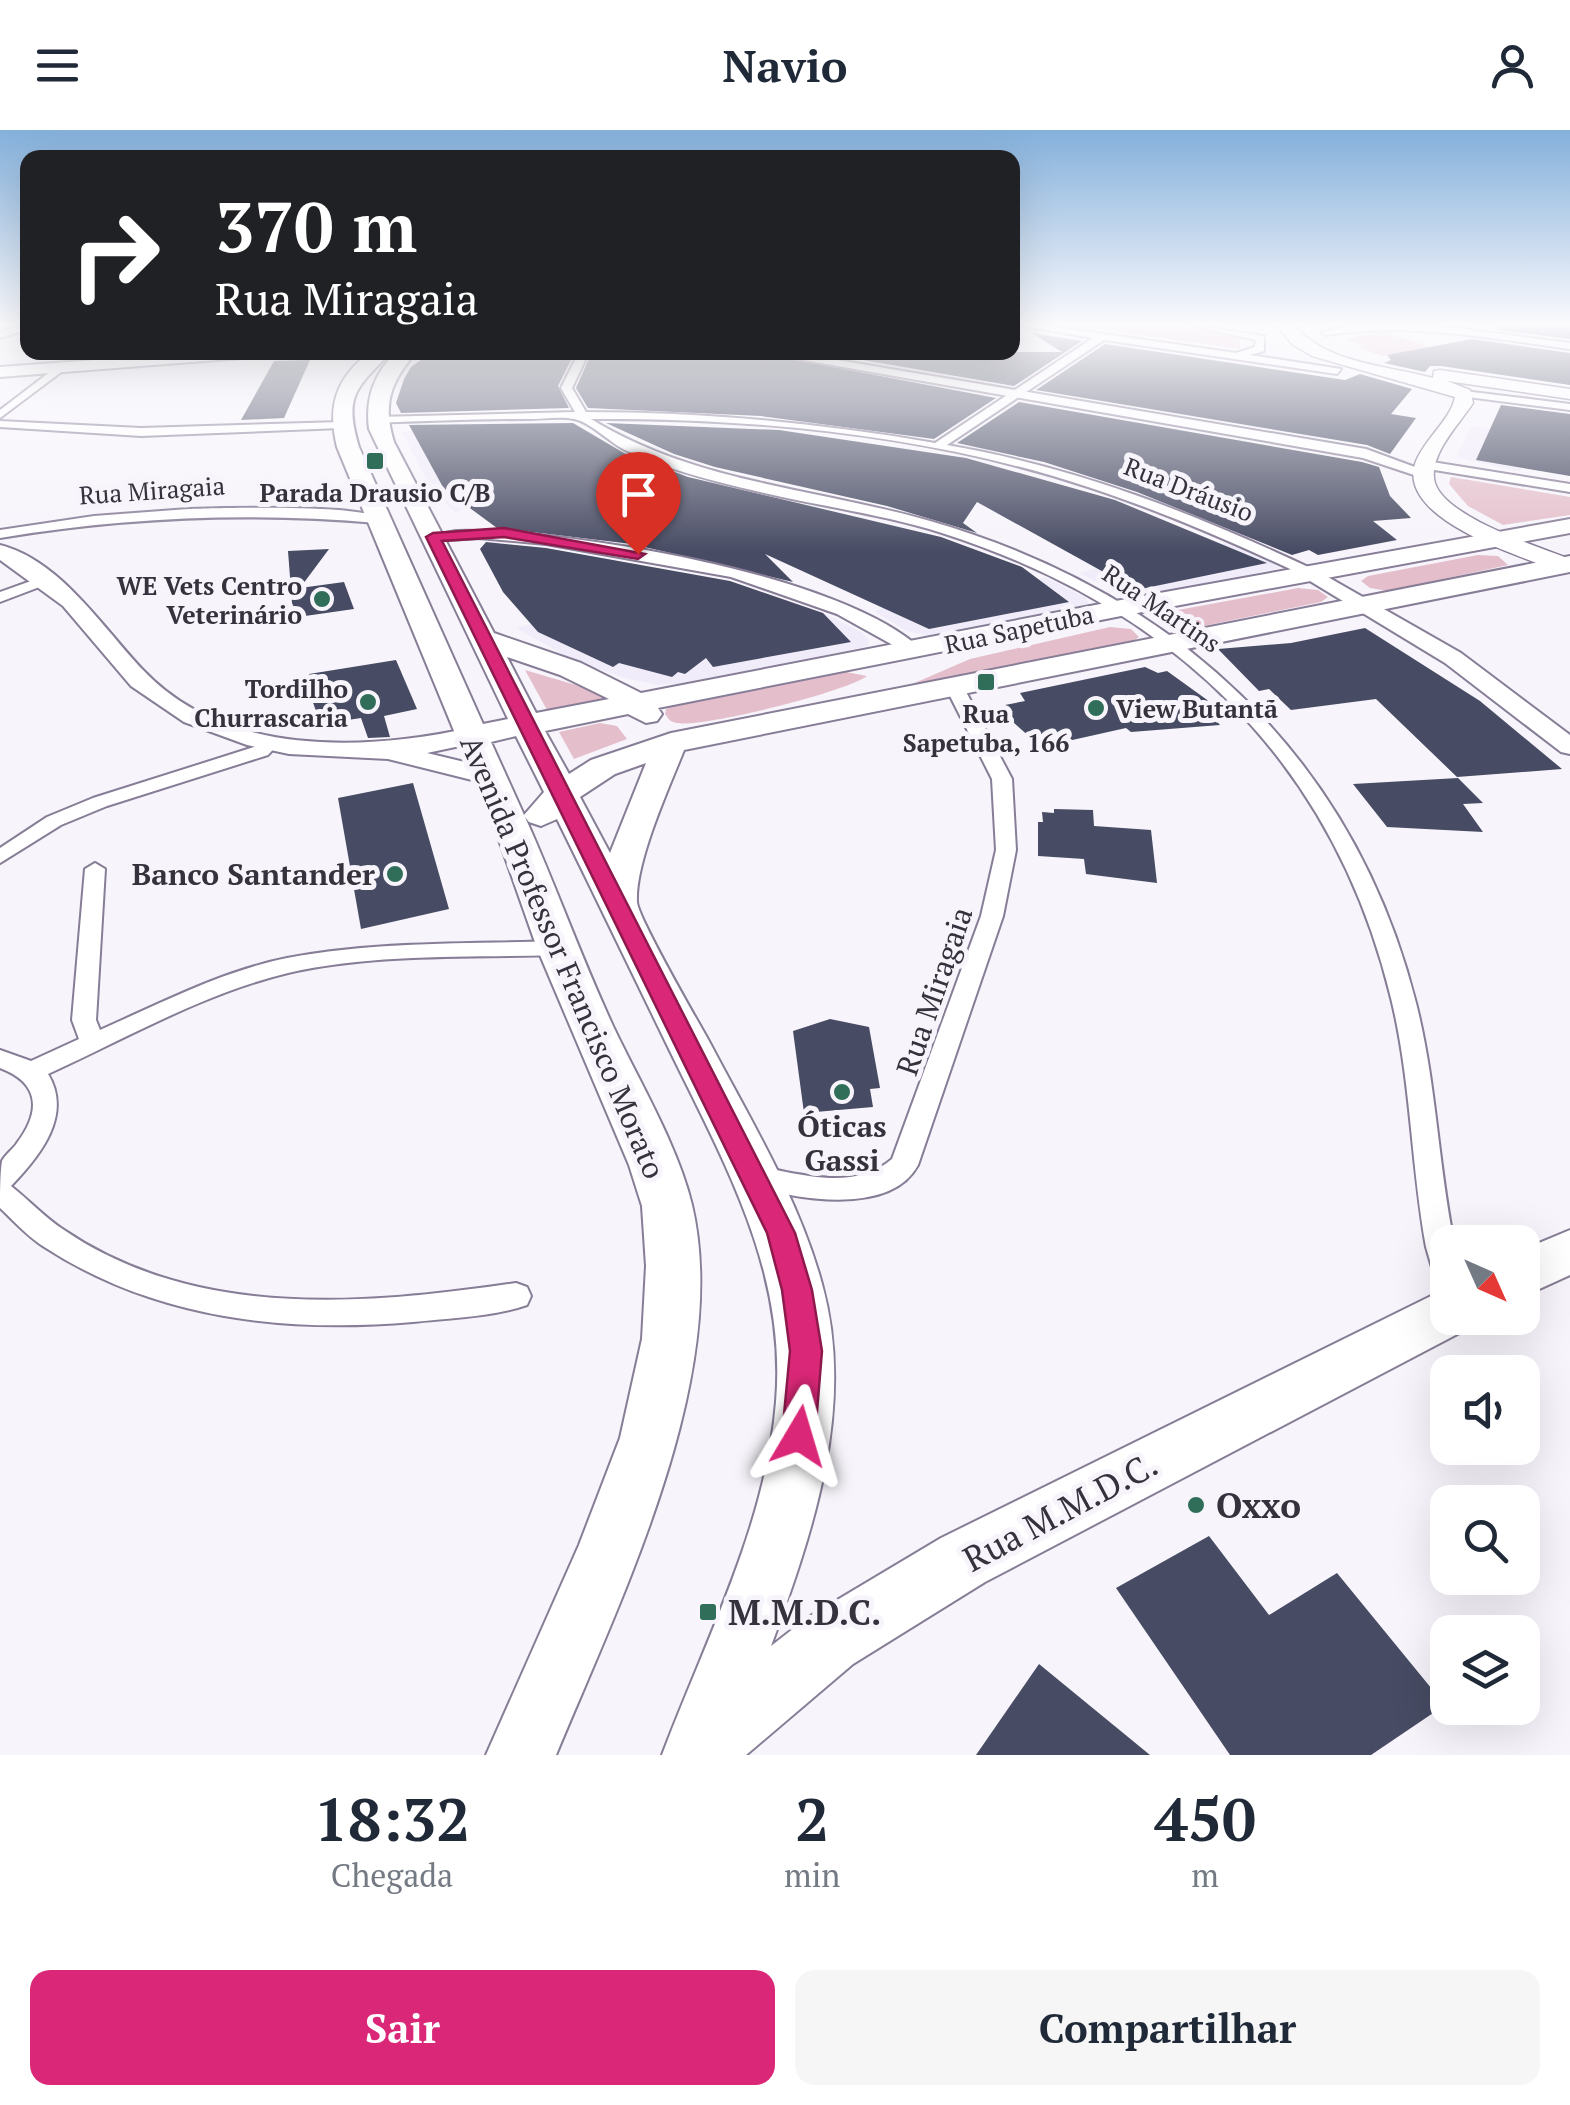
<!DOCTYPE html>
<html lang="pt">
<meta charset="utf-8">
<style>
body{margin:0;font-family:"PT Serif",serif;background:#f6f6f7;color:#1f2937;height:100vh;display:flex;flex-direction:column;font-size:38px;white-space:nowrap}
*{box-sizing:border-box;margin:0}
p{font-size:32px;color:#747a83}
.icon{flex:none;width:55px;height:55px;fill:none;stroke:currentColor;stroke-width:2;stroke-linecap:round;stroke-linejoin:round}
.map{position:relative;height:1625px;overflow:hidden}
.details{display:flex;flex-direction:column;background:#fff;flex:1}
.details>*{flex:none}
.hud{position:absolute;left:20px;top:20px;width:1000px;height:210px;border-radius:20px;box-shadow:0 10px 40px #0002;background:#202124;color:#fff;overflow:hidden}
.needle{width:65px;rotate:135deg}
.buttons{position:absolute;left:1430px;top:1095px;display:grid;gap:20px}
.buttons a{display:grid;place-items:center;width:110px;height:110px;border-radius:20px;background:#fff;box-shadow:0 10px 40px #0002;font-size:50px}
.pin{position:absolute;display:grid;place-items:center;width:85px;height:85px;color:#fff;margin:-102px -42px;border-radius:50% 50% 50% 0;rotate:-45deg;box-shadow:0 0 10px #0007}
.pin .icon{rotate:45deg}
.me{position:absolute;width:110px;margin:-55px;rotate:7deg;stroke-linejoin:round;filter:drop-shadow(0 0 8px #0008)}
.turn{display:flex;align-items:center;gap:35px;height:210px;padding:0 30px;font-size:45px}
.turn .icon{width:130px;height:130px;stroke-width:2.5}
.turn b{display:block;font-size:70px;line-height:85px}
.eta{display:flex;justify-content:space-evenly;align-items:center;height:170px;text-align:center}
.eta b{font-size:60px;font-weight:700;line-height:70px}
.button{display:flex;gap:20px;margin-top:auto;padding:20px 30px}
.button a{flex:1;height:115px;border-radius:20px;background:#db2777;color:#fff;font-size:40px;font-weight:700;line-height:115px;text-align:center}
.button a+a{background:#f6f6f7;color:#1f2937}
header{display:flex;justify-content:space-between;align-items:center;height:130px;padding:0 30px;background:#fff;font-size:45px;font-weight:700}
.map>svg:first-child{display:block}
</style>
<header><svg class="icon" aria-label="menu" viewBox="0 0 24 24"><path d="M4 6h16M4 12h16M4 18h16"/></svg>Navio<svg class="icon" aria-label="person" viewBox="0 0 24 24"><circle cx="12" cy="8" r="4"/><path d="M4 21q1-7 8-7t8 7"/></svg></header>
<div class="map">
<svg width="1570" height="1625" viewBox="0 0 1570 1625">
<rect width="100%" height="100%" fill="#f7f5fb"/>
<g fill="#f1ecfa">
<polygon points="458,294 475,318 552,352 456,382 435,366 402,302"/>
<polygon points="1472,296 1570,312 1529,324 1520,342 1456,327"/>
<polygon points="1230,412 1272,431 1279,438 1145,467 1117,463 1080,443 1151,423 1189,423"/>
<polygon points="1045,447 1086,468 1089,474 930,506 906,501 874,481 945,456 996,463"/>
<polygon points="612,471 779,499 822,482 861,502 869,510 868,516 693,553 658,555 624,548 571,529 516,498"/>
</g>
<g fill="#e4bfcb">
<polygon points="1069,195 1163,195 1235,205 1240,208 1240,219"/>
<polygon points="1382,202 1431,217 1383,226 1359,218 1363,216 1346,209"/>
<polygon points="1451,347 1570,367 1570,385 1503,395 1468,376 1449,354"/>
<polygon points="1478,425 1498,426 1508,435 1388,461 1370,458 1361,451 1368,446"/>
<polygon points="1298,458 1318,460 1328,467 1321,472 1184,500 1165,497 1158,488 1167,482"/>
<polygon points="1110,497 1131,499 1139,507 1131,513 903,558 970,529"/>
<polygon points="525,540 606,564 610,568 547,580"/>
<path d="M 846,542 L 867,546 C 846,562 702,598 677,593 C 668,591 670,590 665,584 L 666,579 L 680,574 Z"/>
<polygon points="600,593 617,596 627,609 574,629 559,602"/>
</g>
<g fill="#474b63">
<polygon points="1498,195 1570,195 1570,209 1498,200"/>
<polygon points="1032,203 1082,211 1014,256 816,222 1062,222"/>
<polygon points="1472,209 1570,223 1570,255 1441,236 1430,236 1425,242 1384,233 1391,230 1387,225"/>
<polygon points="1105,214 1345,250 1360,244 1412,259 1391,284 1416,288 1390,324 1367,315 1036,260"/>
<polygon points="432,222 575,222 558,256 569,278 401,283 396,273 404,249 411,237"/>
<polygon points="592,222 740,227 740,222 754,222 996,268 934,309 761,286 588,278 576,258"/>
<polygon points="310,230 284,288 241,290 274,231"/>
<polygon points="1019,272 1362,332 1379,337 1390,366 1411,388 1373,391 1397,410 1318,425 1309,420 1292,425 1137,362 1044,332 957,313"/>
<polygon points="1501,275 1570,284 1570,346 1476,330"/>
<polygon points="573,293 624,323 688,347 941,407 1022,437 1069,472 929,499 765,424 793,452 632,414 497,398 444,359 409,295"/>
<polygon points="606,293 779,300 966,328 1115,370 1267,433 1136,460 977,372 963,393 977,403 887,376 715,337 674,324"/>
<polygon points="486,412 546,418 730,451 823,483 851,512 713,537 706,528 685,544 678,542 672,547 619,533 613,537 538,502 503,462 480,419"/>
<polygon points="329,419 300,458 344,452 354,479 298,487 292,473 288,421"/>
<polygon points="1365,498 1480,571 1562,639 1457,647 1376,569 1291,580 1269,559 1259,561 1218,519 1291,513"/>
<polygon points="396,530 417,579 384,586 390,607 368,608 361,588 335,592 333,581 317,584 309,561 313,561 309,544"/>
<polygon points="1145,537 1158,543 1167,541 1210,572 1202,574 1220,595 1131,602 1126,598 1041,617 1004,584 1013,582 1005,575 1025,571 1020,563"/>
<polygon points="1458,648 1483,673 1463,674 1483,702 1387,697 1353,654"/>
<polygon points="413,653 449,779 361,799 338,668"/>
<polygon points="1054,679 1093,680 1094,696 1151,700 1157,753 1086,744 1084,729 1038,726 1038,692 1043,692 1042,682 1054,683"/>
<polygon points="830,889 869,897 880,958 870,959 873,977 804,983 793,901"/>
<polygon points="1209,1406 1269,1485 1337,1443 1445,1575 1371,1625 1230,1625 1116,1458"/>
<polygon points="1039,1534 1150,1625 976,1625"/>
</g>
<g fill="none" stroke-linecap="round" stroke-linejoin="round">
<g stroke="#877d96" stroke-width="4">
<g id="minor">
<polygon points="22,195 28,195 28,199 0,208 0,202"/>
<path d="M 1017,195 L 1041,195 L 1236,223 L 1255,217 L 1256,210 L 1190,195 L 1264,206 L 1264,221 L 1250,225 L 1341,239 L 1337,244 L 1104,210 L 947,315 C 1077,337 1198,385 1317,441 L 1317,447 L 1307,447 C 1235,413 1164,382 1088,357 C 931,305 755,288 591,289 C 698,354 812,357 930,391 C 1173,461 1353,624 1416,873 C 1436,951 1438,1033 1454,1112 L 1448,1112 L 1448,1161 L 1438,1158 L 1426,1117 C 1411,1035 1411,949 1391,868 C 1333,630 1173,477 942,403 C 882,384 818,376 756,361 C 712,351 666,339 625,320 C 609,312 590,292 574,289 C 560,286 543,289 528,289 C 478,289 427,291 376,293 L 370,290 L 376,287 L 575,282 L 561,258 L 579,222 L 589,222 L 572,258 L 586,282 C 703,282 819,293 935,313 L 1093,208 Z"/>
<path d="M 1352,195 L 1447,197 L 1570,213 L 1570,219 C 1489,208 1408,192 1326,205 L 1321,202 Z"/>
<polygon points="113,222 127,222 101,237 92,235"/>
<polygon points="59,235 68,237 0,288 0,280"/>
<polygon points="1464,261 1570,274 1570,280 1460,266"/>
<polygon points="0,291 141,298 341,292 347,295 341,298 141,306 0,297"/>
<polygon points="1426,331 1570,354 1570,362 1422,338 1420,335"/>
<path d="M 188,379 C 223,378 360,374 384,389 L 377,393 C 250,382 126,387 0,408 L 0,400 L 94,386 Z"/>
<path d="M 456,401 C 565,398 845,444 923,521 L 909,524 L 837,484 L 731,447 L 546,414 L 479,408 L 433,411 L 426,407 Z"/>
<polygon points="45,446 52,450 50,453 0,472 0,462"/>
<path d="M 955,553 L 964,558 L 1012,649 L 1016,720 L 1003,786 L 918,1035 C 890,1087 792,1069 746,1054 L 742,1047 L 746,1040 C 760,1035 772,1039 786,1042 C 823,1049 861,1055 892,1029 L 981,786 L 996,720 L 992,649 L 946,558 Z"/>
<polygon points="271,607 280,612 268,625 107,676 61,695 0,733 0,718 47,687 93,668 254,617"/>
<path d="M 95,733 L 105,739 L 96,890 L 100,900 C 161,873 222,841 287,828 C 376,811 467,814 557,811 L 568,818 L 557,825 C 469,828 375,823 288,843 C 204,863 125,909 48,944 C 73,985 40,1026 11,1056 C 29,1070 45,1088 64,1100 C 196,1190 366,1175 516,1153 L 527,1157 L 531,1166 L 527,1175 C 492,1187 450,1188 413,1192 C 285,1203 156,1189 46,1118 C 29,1108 15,1092 0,1078 C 0,1065 0,1042 2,1031 C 5,1025 13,1019 17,1013 C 41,981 40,953 0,938 L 0,920 L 31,931 L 79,909 L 72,890 L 85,739 Z"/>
</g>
</g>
<g stroke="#877d96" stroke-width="4">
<g id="tertiary">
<polygon points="757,222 790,222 1366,319 1431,343 1423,348 1363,328"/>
<polygon points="1312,438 1461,523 1570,605 1570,624 1561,622 1445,533 1305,448 1302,444"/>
</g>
</g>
<g stroke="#877d96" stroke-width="4">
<g id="secondary">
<polygon points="204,222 276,222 269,226 0,247 0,237"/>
<path d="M 0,415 C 60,430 103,498 143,540 C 225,627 364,621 470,598 L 483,606 L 479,612 L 427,623 L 498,640 L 502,646 L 488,654 L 388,629 L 289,624 L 247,615 L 184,592 L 131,556 L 63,476 L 0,430 Z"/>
</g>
</g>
<g stroke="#877d96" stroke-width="3">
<path id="primary" d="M 1276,195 L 1293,195 C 1328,234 1385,235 1433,248 L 1434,241 L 1440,240 L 1570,259 L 1570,269 L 1447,251 L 1470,260 L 1473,273 C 1460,293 1431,322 1434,348 C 1437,385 1539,417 1570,429 L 1570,441 L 1555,440 C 1518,425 1398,389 1415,334 C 1423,310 1451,290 1455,267 L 1312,226 L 1292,214 Z"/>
</g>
<g stroke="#877d96" stroke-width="4">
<g id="trunk">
<path d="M 370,222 L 391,222 C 357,258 343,265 359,317 L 483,594 L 508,589 L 369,299 C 365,268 374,244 396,222 L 416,222 C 391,252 382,273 394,312 L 494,503 L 581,533 L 641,563 L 1121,470 L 1570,389 L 1570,403 L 1121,486 L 658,578 L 662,584 L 657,591 L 646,593 L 628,584 L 545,601 L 569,644 L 591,630 L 671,603 L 1570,426 L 1570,442 L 684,620 C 669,658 635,732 637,772 C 638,788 698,891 710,913 C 751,991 799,1069 822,1154 C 856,1276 813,1402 771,1516 L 807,1488 L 941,1408 L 1429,1167 L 1448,1160 L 1448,1188 L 1473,1188 L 1467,1199 L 985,1452 L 853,1534 L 746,1625 L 662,1625 C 705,1511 766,1395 776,1272 C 787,1142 725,1034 670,921 C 632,843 595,766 557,689 L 541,696 L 529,692 L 525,687 C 556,756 581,827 613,896 C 639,951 678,1016 692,1075 C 732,1245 620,1470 556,1625 L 486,1625 L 579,1415 L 620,1308 L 642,1209 L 646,1136 L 642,1076 L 629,1035 L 537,818 L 499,710 L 337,317 C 327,276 336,248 370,222 ZM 507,527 L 560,545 L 609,569 L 536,583 ZM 516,606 L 544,662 L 524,685 L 491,612 ZM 646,633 L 610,723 L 580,667 L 615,644 Z"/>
<polygon points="1570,1100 1570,1145 1522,1167 1522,1120"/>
</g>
</g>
<use href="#minor" fill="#fff" fill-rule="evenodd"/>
<use href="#tertiary" fill="#fff" fill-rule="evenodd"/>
<use href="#secondary" fill="#fff" fill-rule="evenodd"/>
<use href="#primary" fill="#fff" fill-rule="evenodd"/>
<use href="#trunk" fill="#fff" fill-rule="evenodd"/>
</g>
<linearGradient id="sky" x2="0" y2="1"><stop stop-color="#84b0db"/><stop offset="0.46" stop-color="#fbfafd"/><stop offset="1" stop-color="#fbfafd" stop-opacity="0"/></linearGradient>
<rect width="1570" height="422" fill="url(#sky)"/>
<polygon fill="#db2777" stroke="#8e194d" stroke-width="2.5" points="504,398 645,424 638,429 504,407 442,411 795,1103 812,1160 822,1221 815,1306 811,1317 799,1322 787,1317 782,1306 790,1221 782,1160 767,1103 426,407 433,403"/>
<g fill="#306e5a" stroke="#f7f5fb" stroke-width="4">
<rect x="365" y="321" width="20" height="20" rx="5"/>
<circle cx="322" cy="469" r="10"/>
<rect x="976" y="542" width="20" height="20" rx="5"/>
<circle cx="368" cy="572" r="10"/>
<circle cx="1096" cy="578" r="10"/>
<circle cx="395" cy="744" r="10"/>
<circle cx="842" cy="962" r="10"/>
<circle cx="1196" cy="1375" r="10"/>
<rect x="698" y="1472" width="20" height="20" rx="5"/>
</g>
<g text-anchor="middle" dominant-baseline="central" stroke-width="10" stroke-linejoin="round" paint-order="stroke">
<g font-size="25" fill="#36323d" stroke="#f7f5fb">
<text transform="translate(1189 359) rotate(21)">Rua Dráusio</text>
<text transform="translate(152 360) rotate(-4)">Rua Miragaia</text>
<text transform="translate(1162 478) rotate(34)">Rua Martins</text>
<text transform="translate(1019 499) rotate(-12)">Rua Sapetuba</text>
</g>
<g font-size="25" font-weight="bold" fill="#36323d" stroke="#f7f5fb">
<text x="375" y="362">Parada Drausio C/B</text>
<text x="302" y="455" text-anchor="end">WE Vets Centro<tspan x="302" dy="29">Veterinário</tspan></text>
<text x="348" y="558" text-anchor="end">Tordilho<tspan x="348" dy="29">Churrascaria</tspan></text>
<text x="1116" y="578" text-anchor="start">View Butantã</text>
<text x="986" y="583">Rua<tspan x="986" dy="29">Sapetuba, 166</tspan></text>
</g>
<g font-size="30" font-weight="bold" fill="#36323d" stroke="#f7f5fb" text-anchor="end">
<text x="375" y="744">Banco Santander</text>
<text x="842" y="996" text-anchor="middle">Óticas<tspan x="842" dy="34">Gassi</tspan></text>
</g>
<g font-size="30" fill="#36323d" stroke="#f7f5fb">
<text transform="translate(563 827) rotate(67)">Avenida Professor Francisco Morato</text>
<text transform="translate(934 861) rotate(-71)">Rua Miragaia</text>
</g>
<g font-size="35" font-weight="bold" fill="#36323d" stroke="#f7f5fb" text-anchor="start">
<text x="1216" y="1375">Oxxo</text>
<text x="728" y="1482">M.M.D.C.</text>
</g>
<g font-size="35" fill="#36323d" stroke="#f7f5fb">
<text transform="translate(1060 1381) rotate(-28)">Rua M.M.D.C.</text>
</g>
</g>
</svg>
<div class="buttons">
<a><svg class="needle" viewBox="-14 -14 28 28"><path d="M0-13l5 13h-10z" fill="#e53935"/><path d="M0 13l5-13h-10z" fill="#747a83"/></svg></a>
<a><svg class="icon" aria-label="sound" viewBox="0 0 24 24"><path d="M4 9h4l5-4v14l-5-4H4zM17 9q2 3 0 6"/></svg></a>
<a><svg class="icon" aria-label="search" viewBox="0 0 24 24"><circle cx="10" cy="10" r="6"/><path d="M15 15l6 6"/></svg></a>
<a><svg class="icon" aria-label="layers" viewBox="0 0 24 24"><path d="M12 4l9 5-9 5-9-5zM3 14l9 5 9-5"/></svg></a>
</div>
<div class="pin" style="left:638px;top:424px;background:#d93025"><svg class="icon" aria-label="arrive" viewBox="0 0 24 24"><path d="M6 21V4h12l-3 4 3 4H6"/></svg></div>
<svg class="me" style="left:799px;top:1306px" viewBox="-20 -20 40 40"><path d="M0-17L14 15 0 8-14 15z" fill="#db2777" stroke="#fff" stroke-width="4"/></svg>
<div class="hud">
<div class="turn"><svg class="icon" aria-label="right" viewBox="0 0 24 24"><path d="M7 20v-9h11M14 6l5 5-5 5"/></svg><div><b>370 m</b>Rua Miragaia</div></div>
</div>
</div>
<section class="details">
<div class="eta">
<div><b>18:32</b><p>Chegada</p></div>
<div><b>2</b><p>min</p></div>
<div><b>450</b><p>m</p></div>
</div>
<div class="button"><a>Sair</a><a>Compartilhar</a></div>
</section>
